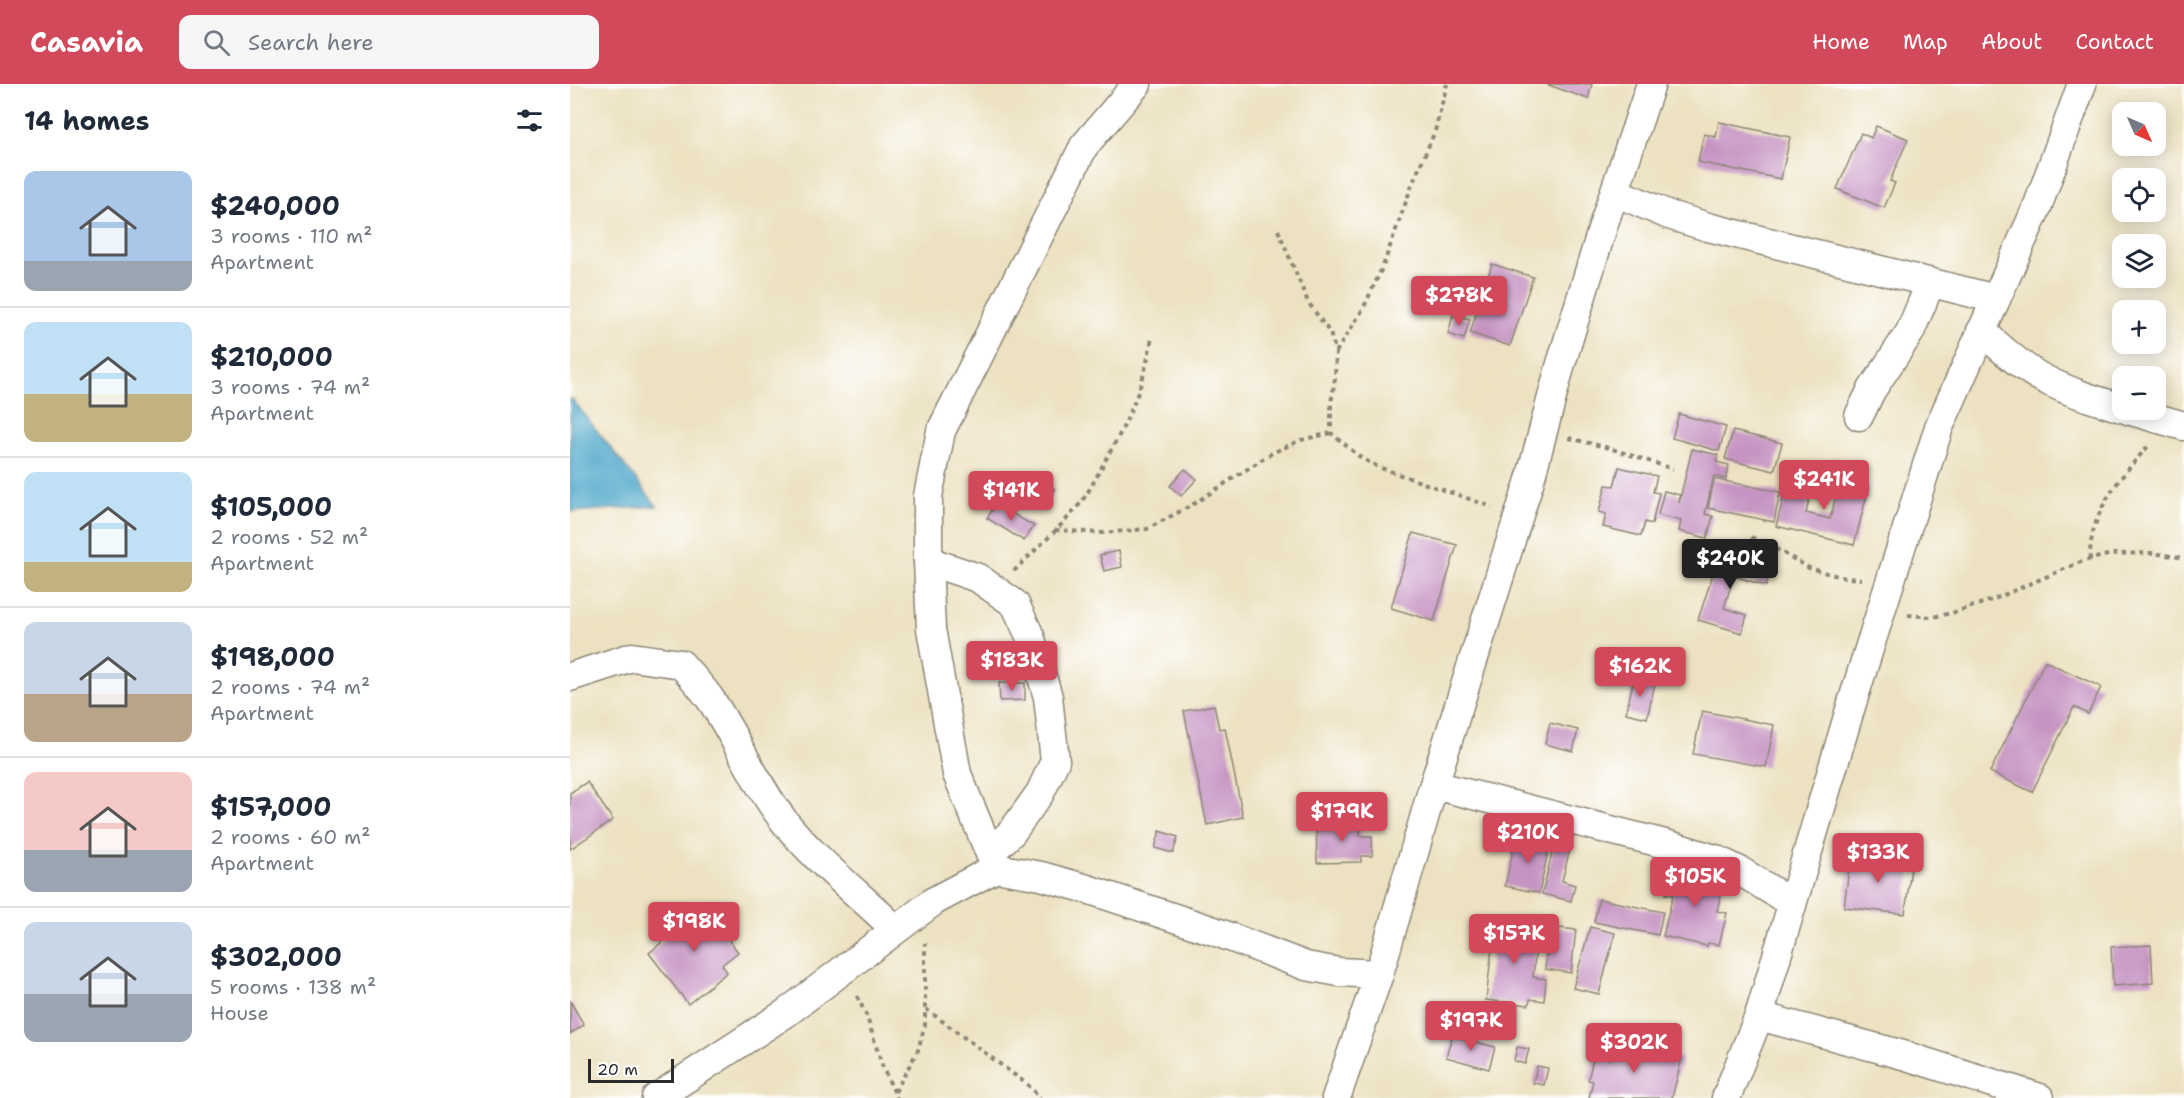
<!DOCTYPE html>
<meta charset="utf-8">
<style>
body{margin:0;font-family:"Shantell Sans",sans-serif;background:#f6f6f7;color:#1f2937;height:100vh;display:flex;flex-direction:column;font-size:22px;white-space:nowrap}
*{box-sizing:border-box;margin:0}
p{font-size:20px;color:#747a83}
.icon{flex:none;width:33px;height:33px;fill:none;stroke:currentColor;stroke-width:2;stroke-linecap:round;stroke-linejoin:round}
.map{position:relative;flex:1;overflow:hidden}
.side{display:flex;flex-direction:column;background:#fff;width:570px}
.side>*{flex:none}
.needle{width:39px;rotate:135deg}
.fabs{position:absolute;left:1542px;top:18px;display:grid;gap:12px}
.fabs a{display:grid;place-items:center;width:54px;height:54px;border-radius:12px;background:#fff;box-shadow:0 3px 15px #0003;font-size:30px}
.scale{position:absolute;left:18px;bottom:15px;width:86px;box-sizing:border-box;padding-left:6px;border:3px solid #2b2b2b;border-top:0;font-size:16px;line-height:21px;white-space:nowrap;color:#2b2b2b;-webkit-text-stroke:4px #fff;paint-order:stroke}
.price{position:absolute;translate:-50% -51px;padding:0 14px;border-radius:6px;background:#d1495b;color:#fff;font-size:20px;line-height:39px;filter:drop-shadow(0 2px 3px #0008)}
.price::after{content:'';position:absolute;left:50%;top:36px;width:18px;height:14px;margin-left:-9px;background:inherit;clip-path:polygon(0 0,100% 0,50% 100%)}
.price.active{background:#222;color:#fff}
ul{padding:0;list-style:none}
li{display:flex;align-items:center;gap:18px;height:150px;padding:0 24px}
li+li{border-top:2px solid #e0e1e3}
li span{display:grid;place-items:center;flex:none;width:168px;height:120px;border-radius:12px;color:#555}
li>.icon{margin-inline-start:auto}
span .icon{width:72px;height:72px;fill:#fffc;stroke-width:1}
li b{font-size:26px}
h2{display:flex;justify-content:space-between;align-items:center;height:72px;padding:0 24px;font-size:26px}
header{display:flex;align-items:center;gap:36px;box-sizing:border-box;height:84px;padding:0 30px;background:#d1495b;color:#fff}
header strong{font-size:28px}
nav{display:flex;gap:33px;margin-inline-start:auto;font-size:21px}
.search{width:420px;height:54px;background:#f6f6f7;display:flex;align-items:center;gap:15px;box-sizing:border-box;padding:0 21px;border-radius:12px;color:#747a83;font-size:22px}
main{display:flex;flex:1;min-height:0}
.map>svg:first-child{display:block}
.water{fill:#4ba6c9;stroke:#3b687a;stroke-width:1.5}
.building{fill:#c694c2}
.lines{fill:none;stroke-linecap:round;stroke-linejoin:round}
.street-casing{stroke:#8c8676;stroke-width:31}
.path{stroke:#8c8676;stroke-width:4;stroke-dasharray:4.5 4.5;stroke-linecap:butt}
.street{stroke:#fff;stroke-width:28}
</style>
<header>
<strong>Casavia</strong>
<div class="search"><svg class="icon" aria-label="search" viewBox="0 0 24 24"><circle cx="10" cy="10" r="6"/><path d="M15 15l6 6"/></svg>Search here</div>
<nav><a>Home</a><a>Map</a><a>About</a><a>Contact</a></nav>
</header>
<main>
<section class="side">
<h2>14 homes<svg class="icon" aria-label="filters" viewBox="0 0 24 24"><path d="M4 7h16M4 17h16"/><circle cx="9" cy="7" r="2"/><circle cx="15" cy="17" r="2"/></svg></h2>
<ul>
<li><span style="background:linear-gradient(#a9c7e8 75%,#9aa5b1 0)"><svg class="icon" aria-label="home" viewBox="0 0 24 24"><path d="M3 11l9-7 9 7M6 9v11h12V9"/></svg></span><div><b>$240,000</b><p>3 rooms · 110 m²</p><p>Apartment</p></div></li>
<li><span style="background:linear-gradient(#bfe0f5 60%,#c2b280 0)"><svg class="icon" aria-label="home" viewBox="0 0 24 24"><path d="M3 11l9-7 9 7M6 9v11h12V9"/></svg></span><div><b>$210,000</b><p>3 rooms · 74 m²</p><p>Apartment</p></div></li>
<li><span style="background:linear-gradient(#bfe0f5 75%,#c2b280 0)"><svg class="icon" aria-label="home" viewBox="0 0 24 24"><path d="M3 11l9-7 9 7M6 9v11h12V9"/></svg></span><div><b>$105,000</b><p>2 rooms · 52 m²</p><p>Apartment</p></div></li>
<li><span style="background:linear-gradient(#c9d6e8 60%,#b9a48a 0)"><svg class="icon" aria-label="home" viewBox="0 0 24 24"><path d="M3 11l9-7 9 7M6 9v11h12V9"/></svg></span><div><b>$198,000</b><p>2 rooms · 74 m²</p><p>Apartment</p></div></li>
<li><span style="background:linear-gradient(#f6c9c9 65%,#9aa5b1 0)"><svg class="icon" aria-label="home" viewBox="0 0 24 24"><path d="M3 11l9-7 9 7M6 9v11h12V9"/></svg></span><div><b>$157,000</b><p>2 rooms · 60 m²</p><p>Apartment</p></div></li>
<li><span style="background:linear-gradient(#c9d6e8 60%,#9aa5b1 0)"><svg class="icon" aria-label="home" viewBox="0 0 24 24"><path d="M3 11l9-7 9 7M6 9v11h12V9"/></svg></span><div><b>$302,000</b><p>5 rooms · 138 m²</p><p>House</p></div></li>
</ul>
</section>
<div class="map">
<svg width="1614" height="1014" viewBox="0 0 1614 1014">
<rect width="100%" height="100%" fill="#fff"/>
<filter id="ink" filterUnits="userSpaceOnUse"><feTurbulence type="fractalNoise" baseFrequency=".0167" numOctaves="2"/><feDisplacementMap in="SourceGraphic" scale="12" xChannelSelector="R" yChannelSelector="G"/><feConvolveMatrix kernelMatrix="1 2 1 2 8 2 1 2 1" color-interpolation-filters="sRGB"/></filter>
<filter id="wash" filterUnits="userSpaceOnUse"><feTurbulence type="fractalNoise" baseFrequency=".008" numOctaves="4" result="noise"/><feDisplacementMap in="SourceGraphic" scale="24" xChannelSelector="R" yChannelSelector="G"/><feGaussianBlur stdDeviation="1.35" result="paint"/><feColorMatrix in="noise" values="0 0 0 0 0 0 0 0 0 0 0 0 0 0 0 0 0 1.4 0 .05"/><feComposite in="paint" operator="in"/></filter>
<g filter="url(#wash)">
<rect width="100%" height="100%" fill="#ece1c0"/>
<polygon class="water" points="0,315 2,315 87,422 0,428"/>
<g id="blocks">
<g class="building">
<polygon points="976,0 1022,0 1018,15"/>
<polygon points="1149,38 1220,53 1211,95 1128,78 1134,50 1146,53"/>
<polygon points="1306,42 1338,55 1320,97 1325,99 1314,124 1267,105 1291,49 1301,54"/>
<polygon points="922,180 963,193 940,262 900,249"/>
<polygon points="883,231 900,235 894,255 878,250"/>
<polygon points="1109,330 1156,343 1149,367 1102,354"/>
<polygon points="1163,347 1212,359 1204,387 1155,375"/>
<polygon points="1122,365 1148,371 1146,378 1159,381 1156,395 1144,392 1135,430 1143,432 1137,454 1109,447 1111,437 1088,431 1094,407 1110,411 1109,419"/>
<polygon points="1049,383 1087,392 1083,408 1089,409 1082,440 1075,438 1071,452 1033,443 1036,430 1029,428 1036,401 1044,402"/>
<polygon points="615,385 627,395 611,412 600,402"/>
<polygon points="1219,393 1243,399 1236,429 1260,435 1270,396 1299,403 1284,461 1206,442"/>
<polygon points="1144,395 1210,408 1204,438 1138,424"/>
<polygon points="474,396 485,406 478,415 467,405"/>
<polygon points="426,420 464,442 454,457 417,434"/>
<polygon points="843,449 887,461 864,537 821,524"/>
<polygon points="549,467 552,483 534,487 530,471"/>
<polygon points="1150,468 1202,483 1196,502 1164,492 1154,524 1177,531 1172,549 1128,536"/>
<polygon points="1475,577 1531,603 1518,630 1504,623 1462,708 1420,688"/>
<polygon points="1064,594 1085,600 1077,634 1056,629"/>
<polygon points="429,599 455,599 455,616 430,617"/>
<polygon points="644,621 649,645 655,644 673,733 637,741 614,627"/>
<polygon points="1132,627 1204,641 1196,683 1123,670"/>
<polygon points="980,639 1008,646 1003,667 975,660"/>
<polygon points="17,698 43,736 0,765 0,709"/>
<polygon points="790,738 790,752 802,752 802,772 791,772 791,778 747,779 746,739"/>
<polygon points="590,747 608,753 603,769 585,764"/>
<polygon points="946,752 980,759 969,809 935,802"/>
<polygon points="984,761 1000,765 992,797 1005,801 1001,817 972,810"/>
<polygon points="1281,769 1342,776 1335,830 1274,823"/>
<polygon points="1102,784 1154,796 1147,827 1157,829 1149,861 1138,859 1137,862 1093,852 1103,811 1096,810"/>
<polygon points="1029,815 1093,828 1088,851 1024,838"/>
<polygon points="130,819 168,868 152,881 157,888 118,920 79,869 97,854 92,848"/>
<polygon points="925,837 968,842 963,893 976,895 974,917 960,915 959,921 916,916"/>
<polygon points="980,843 1006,846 1001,889 975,885"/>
<polygon points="1020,843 1045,849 1029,910 1003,904"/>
<polygon points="1581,861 1583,899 1543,902 1541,863"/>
<polygon points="0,917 14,941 0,950"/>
<polygon points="882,952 925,963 919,985 876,973"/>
<polygon points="1046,957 1112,974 1102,1014 1019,1014 1023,997 1018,996 1024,971 1041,975"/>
<polygon points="947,963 959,965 955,980 944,977"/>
<polygon points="967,982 978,984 974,1001 963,999"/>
</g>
</g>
</g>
<g filter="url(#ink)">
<use href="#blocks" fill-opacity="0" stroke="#8c8676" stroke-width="1.5"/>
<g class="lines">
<defs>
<g id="street">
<polyline points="1045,108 1099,131 1138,143 1426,215"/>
<path d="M1411,247c20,17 40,36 63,48 25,13 51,21 78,29"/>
<polyline points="1558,326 1614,342"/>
<polyline points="1289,332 1301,307 1340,248 1360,200"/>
<polyline points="358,477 408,494 445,520 460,552 478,613 485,677 470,709 442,748 420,769"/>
<path d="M0,593l62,-20 49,7c11,13 23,25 32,39 25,38 43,82 71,118 32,40 74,72 111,108"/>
<polyline points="864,701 1103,762 1145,775 1170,787 1222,819"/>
<polyline points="426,784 387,690 361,545 358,477 358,412 371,347 514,62 567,0"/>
<polyline points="1189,932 1333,971 1470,1014"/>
<polyline points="86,1014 216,929 364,817 426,784 471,792 514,804 644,847 736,882 769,888 809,890"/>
<polyline points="766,1014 809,890 861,710 960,396 990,283 1035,136 1081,0"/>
<polyline points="1156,1014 1189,932 1282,619 1369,343 1468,121 1512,0"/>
</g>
</defs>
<use href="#street" class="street-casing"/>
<g class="path">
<polyline points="708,146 738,218 760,249 766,268 765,295 761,319 761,349 790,373 808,383 922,423"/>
<polyline points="766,268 793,225 813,182 842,101 865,47 877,0"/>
<polyline points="999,354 1039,364 1103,385"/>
<polyline points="485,446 532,449 577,445 622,421 702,369 731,356 761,349"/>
<polyline points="1181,453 1208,466 1239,484 1275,494 1291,495"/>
<path d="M1520,476c-1,-49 30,-82 60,-116"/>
<path d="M444,487c22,-22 46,-43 65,-66 10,-13 18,-29 26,-44 25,-44 38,-73 47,-124"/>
<polyline points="1338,531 1362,533 1382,529 1422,516 1513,477 1542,470 1583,469 1614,474"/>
<polyline points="287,912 297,933 313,984 327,1014"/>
<polyline points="356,925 458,1001 470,1014"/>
<polyline points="325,1008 348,966 355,941 355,859"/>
</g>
<use href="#street" class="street"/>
</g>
</g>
</svg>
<div class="fabs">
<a><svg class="needle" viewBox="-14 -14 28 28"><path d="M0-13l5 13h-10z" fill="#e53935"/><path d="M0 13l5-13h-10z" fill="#747a83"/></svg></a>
<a><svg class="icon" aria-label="locate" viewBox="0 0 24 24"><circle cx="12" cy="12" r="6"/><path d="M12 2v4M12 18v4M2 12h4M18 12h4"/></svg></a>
<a><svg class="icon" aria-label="layers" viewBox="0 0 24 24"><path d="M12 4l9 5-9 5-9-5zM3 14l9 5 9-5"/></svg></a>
<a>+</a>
<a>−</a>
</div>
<div class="scale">20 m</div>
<b class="price" style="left:889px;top:243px">$278K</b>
<b class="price" style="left:1254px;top:427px">$241K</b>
<b class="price" style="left:441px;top:438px">$141K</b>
<b class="price active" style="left:1160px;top:506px">$240K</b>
<b class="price" style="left:442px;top:608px">$183K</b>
<b class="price" style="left:1070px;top:614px">$162K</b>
<b class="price" style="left:772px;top:759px">$179K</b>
<b class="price" style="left:958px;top:780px">$210K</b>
<b class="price" style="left:1308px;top:800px">$133K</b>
<b class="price" style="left:1125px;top:824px">$105K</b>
<b class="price" style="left:124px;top:869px">$198K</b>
<b class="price" style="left:944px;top:881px">$157K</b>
<b class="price" style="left:901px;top:968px">$197K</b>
<b class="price" style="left:1064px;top:990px">$302K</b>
</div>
</main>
